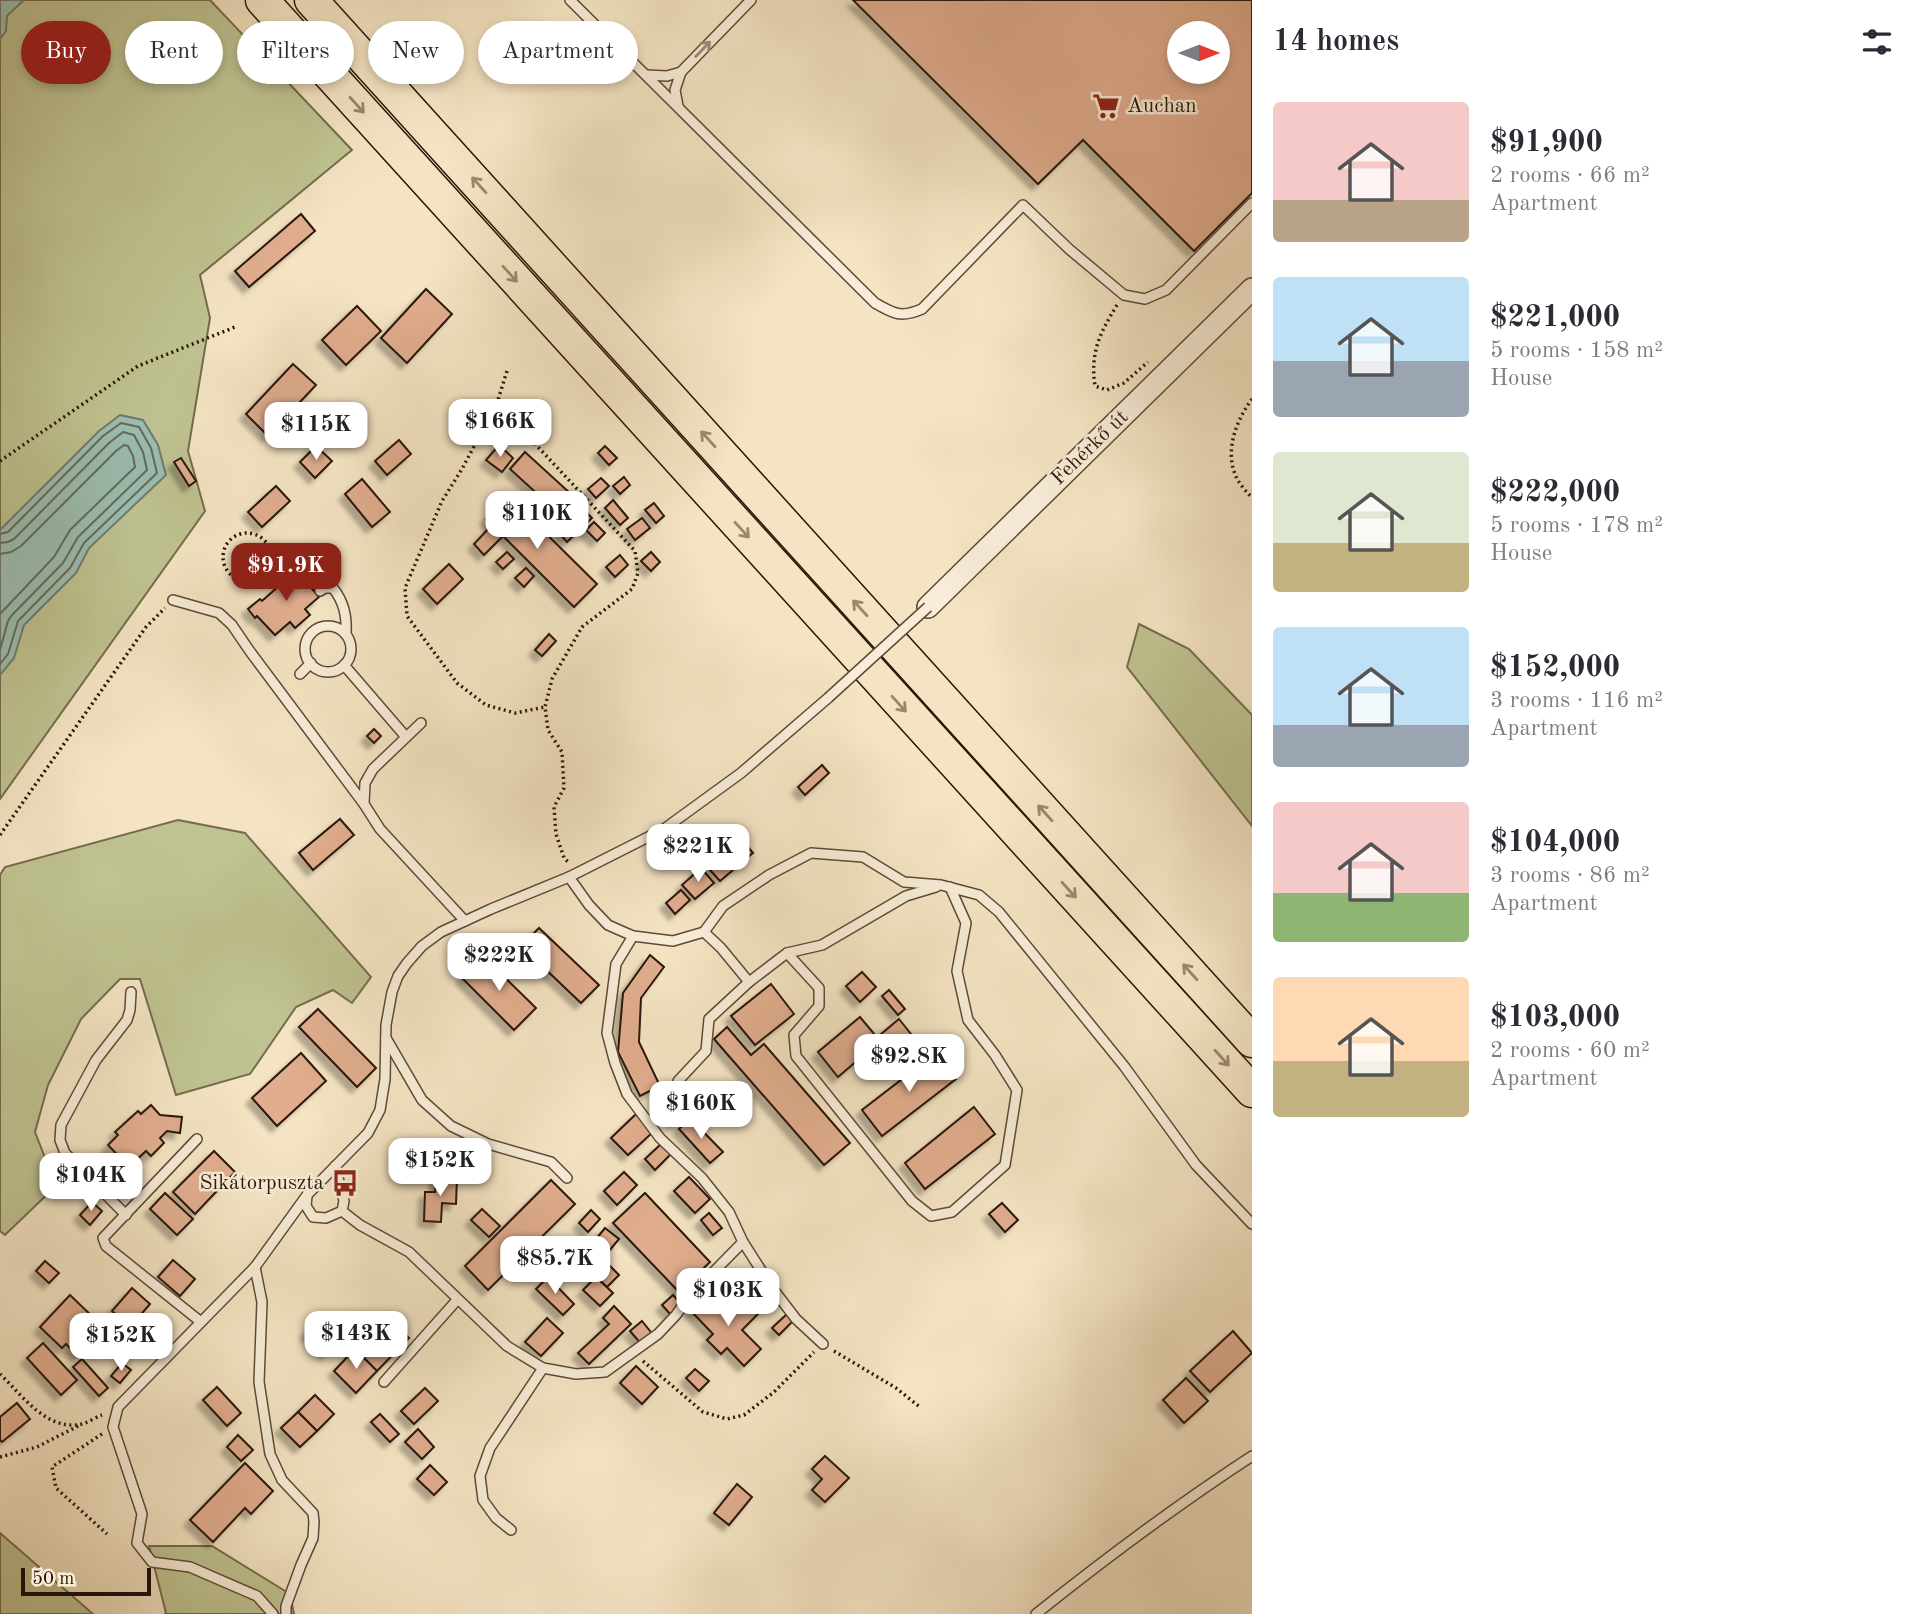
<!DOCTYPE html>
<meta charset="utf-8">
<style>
body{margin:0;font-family:"Old Standard TT",serif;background:#f7f7f7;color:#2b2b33;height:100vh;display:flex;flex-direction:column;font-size:26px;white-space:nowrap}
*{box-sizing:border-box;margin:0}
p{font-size:23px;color:#7c7c81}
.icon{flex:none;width:38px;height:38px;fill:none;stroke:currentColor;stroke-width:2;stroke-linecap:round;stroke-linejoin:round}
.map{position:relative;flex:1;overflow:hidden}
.side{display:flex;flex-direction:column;background:#fff;width:665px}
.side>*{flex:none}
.top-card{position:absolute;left:21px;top:21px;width:665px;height:63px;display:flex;gap:14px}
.needle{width:46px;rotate:90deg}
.fabs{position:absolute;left:1167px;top:21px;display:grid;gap:14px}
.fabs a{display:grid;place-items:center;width:63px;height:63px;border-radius:50%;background:#fff;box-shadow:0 4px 10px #0003;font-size:35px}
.scale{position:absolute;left:21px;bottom:18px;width:130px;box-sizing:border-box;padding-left:7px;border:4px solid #2a1608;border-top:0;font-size:19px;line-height:24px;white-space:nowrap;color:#2a1608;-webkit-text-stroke:5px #f8edd8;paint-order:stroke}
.price{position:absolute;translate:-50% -60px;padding:0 16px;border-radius:14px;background:#fff;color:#222;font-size:23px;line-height:46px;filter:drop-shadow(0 2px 4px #0008)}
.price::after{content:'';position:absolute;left:50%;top:42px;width:21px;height:16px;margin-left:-10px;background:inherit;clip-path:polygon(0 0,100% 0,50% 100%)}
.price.current{background:#8f2418;color:#fff}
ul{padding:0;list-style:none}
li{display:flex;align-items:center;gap:21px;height:175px;padding:0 21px}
li span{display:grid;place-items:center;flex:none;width:196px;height:140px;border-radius:7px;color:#555}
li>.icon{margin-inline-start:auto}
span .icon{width:84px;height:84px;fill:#fffc;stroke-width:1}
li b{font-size:30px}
h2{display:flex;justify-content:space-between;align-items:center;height:84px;padding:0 21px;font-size:30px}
.chip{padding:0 24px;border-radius:32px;background:#fff;box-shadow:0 4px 10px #0003;font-size:24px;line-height:63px}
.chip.current{background:#8f2418;color:#fff}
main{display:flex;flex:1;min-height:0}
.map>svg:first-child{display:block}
.green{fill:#bfc391;stroke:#746c4c;stroke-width:2}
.water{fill:#9cbfb2;stroke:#6e7b6e;stroke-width:2}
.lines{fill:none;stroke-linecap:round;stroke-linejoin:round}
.shore{stroke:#636a5d;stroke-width:2}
.building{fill:#e0ad8e;stroke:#2a1608;stroke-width:2;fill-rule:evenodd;filter:url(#shadow)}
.service-casing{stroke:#5c4a37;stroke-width:12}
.tertiary-casing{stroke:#5c4a37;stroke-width:24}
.motorway-casing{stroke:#2a1608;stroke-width:35}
.path{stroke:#2a1608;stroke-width:3.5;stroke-dasharray:2 3.5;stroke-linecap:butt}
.service{stroke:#f8edd8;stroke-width:9}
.tertiary{stroke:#f8edd8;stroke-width:21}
.motorway{stroke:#f4e4c3;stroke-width:32}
.service-bridge-casing{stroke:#5c4a37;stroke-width:12;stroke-linecap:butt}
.service-bridge{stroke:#f8edd8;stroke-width:9}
.oneway{stroke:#9b8c7a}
.oneway2{stroke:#99876f}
.labels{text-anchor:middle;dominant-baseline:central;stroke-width:5;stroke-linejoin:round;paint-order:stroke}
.poi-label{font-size:21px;fill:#2a1608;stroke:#f8edd8;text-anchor:start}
.street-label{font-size:21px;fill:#2a1608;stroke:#f8edd8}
</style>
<main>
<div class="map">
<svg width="1252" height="1614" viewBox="0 0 1252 1614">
<defs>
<filter id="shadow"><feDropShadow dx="-6" dy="6" stdDeviation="2" flood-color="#0004"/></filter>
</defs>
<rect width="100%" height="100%" fill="#f4e4c3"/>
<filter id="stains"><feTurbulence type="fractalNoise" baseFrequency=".00286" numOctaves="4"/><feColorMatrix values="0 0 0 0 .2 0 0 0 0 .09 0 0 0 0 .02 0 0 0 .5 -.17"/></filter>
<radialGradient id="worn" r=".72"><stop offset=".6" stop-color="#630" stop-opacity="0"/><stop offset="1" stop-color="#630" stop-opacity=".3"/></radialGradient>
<g class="green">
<polygon points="0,0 210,0 352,150 200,275 210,318 188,451 205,511 0,799"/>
<polygon points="1139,624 1189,649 1252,715 1252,826 1127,667"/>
<polygon points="178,820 245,833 371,977 352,1003 333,990 296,1007 250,1074 176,1095 140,979 120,979 81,1019 48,1085 35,1132 56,1186 5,1235 0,1231 0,875 5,867"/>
<polygon points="0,1533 93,1614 0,1614"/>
<polygon points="149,1546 212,1546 290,1594 294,1614 165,1614 166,1613"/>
</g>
<g class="water">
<polygon points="0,0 24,0 7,16 6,31 0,39"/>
<polygon points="120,415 143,420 158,445 166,475 89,548 76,573 24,625 14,658 0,675 0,530 99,431"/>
</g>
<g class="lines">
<g class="shore">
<polyline points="0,534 8,532 103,436 121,423 139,427 151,448 157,473 84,543 70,568 18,621 8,654 0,664"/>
<polyline points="0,543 8,542 14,539 109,443 123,432 134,435 143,452 147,470 78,537 63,563 12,615 8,621 0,650"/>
<polyline points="0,554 11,552 21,546 116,451 124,445 128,446 133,456 135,467 70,530 54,557 0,614"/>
</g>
</g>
<g class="building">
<path d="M853,0h399v193l-58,58 -111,-111 -45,44zM1180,33h38v39h-38z"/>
<polygon points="301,214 315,231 249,287 235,271"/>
<polygon points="426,289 452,314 407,363 381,338"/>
<polygon points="357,306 381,331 346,365 322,340"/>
<polygon points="293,364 316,385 268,436 246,414"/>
<polygon points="399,440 411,454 387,475 375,461"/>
<polygon points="499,445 513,458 502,472 486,460"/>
<polygon points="316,446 332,461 315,478 300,462"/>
<polygon points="605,446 617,458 609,465 598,453"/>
<polygon points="525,452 571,494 556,511 510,469"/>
<polygon points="181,458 196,481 189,486 174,462"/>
<polygon points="624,477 630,485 620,494 613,486"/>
<polygon points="601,478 609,486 596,498 588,489"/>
<polygon points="362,479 390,512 372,527 345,494"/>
<polygon points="276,486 290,501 262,527 248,512"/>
<polygon points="508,496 597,584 574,607 503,536 484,555 474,544 492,525 486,519"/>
<polygon points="613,500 628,518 620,525 605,508"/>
<polygon points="654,503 664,516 656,523 645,510"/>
<polygon points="585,511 592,518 567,542 560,534"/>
<polygon points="642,518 650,528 635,540 627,529"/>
<polygon points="594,522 605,533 597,541 586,530"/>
<polygon points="507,552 514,559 503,569 496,562"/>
<polygon points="651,552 660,562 651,571 641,561"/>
<polygon points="620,555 628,565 615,577 606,567"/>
<polygon points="449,564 463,579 437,604 423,589"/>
<polygon points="295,566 303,575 302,577 319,597 305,609 310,615 295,628 290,622 275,635 257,616 255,618 248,609 260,599 262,601 288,578 285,575"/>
<polygon points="526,568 534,576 524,587 515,578"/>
<polygon points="549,634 556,641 542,656 535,650"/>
<polygon points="374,729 381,736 374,743 367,736"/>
<polygon points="822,765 829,773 805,795 798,787"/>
<polygon points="340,819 354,835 313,870 299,853"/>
<polygon points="743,841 753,853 720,881 710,870"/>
<polygon points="701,868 714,883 695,899 682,885"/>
<polygon points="681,890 690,900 675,914 666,903"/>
<polygon points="539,928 599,985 581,1003 521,946"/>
<polygon points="650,955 664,967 641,998 639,1042 660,1086 640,1096 618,1052 623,993"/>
<polygon points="483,956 536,1008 514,1030 462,978"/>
<polygon points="862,972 876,987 860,1002 846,986"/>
<polygon points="771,984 794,1014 755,1045 731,1016"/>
<polygon points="889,990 905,1009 898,1015 882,996"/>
<polygon points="318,1009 376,1068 357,1087 299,1027"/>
<polygon points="860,1017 880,1041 838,1077 818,1052"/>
<polygon points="899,1019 915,1039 895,1055 880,1035"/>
<polygon points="727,1027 751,1055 764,1044 850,1143 824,1165 714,1039"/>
<polygon points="301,1053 326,1081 277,1126 252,1098"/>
<polygon points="936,1053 956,1079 882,1136 862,1110"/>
<polygon points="674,1102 683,1116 676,1121 666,1107"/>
<polygon points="151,1105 160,1115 182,1117 180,1133 167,1131 160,1138 164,1143 151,1156 146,1151 129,1167 108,1145 118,1135 115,1132 138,1111 141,1114"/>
<polygon points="974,1107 995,1134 925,1189 905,1163"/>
<polygon points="636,1114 653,1132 628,1155 611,1138"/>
<polygon points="690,1118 723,1152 710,1163 679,1129"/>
<polygon points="661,1144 671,1154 655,1170 645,1159"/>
<polygon points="214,1151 235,1172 195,1214 173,1192"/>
<polygon points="624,1172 637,1185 617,1205 604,1191"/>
<polygon points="436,1177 457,1178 456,1204 442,1203 441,1222 424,1221 425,1192 435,1192"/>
<polygon points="689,1177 710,1199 695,1213 674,1191"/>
<polygon points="551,1180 575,1204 488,1290 465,1266"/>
<polygon points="165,1193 193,1219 177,1235 150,1209"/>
<polygon points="645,1193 710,1262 679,1292 613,1223"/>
<polygon points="92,1202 102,1211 90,1225 80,1215"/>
<polygon points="1002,1203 1018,1220 1005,1232 989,1214"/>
<polygon points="482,1209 500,1226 489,1237 471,1220"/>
<polygon points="591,1210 600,1219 588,1232 579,1223"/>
<polygon points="709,1213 722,1228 713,1235 701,1220"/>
<polygon points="605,1228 619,1239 605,1256 592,1244"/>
<polygon points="173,1260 195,1279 180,1296 158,1277"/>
<polygon points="45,1261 59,1273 49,1283 36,1271"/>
<polygon points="610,1266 619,1275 607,1287 597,1278"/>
<polygon points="548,1277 574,1304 563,1315 536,1289"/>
<polygon points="596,1277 613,1293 600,1306 583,1290"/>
<polygon points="132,1288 150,1304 130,1327 112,1311"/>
<polygon points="706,1293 730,1317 749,1299 761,1311 742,1330 761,1349 744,1366 727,1348 721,1354 707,1340 713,1334 690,1310"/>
<polygon points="70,1295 96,1320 82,1335 90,1342 78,1356 66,1344 62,1348 40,1327"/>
<polygon points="673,1295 682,1305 671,1315 662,1305"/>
<polygon points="614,1306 631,1324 589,1364 578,1353 609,1324 603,1318"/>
<polygon points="788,1313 794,1320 779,1335 772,1328"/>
<polygon points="322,1317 342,1337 326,1353 306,1333"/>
<polygon points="387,1317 409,1338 377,1371 355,1349"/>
<polygon points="547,1318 563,1333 541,1356 525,1342"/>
<polygon points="642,1321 654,1336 642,1345 630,1331"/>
<polygon points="1233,1331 1252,1353 1210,1392 1190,1371"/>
<polygon points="43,1343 77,1380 61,1395 27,1358"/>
<polygon points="355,1349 377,1371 356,1393 334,1371"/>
<polygon points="82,1359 108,1388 99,1396 73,1367"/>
<polygon points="122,1363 131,1370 120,1383 111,1376"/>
<polygon points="636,1366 658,1387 642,1404 620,1383"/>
<polygon points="695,1369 709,1381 699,1391 686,1378"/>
<polygon points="1186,1378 1208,1401 1184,1423 1163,1400"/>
<polygon points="217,1387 241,1413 227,1426 203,1400"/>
<polygon points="425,1388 438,1401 414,1424 401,1411"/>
<polygon points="315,1395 334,1414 317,1431 298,1412"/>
<polygon points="17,1403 30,1419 2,1442 0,1440 0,1417"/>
<polygon points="298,1412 317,1431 300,1447 281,1428"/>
<polygon points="380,1414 399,1434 390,1442 371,1422"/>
<polygon points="418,1429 434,1447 422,1459 405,1442"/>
<polygon points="238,1435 253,1450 241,1461 227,1447"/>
<polygon points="825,1456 849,1478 825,1502 812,1490 822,1479 812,1469"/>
<polygon points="245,1463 273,1491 251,1514 245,1508 213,1542 190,1520"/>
<polygon points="430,1465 447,1482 434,1495 417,1479"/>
<polygon points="737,1484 752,1497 729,1525 714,1513"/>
</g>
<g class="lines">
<defs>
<g id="service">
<path d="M570,0l305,303c19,11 26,15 47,6l101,-104 46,44 55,46 21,4 21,-9 86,-87"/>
<polyline points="646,75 667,76 681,72 751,0"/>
<polyline points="678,106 675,90 681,72"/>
<path d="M320,591l5,-3h8c11,14 14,28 13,46"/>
<polyline points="173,600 219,613 232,625 249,650 364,804"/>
<circle cx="328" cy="649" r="23"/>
<polyline points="344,665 406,737"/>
<polyline points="300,674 311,663"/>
<polyline points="421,723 373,769 365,783 364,804 380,829 465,921"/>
<polyline points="569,877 589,905 608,925 633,936 616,964 607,1033 615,1063 627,1094 660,1138 702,1178 729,1212 743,1242 773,1289 796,1319 823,1344"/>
<polyline points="704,932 723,906 769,875 811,853 863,857 904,882 941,885 979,895 999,912 1124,1066 1196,1165 1252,1224"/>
<polyline points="633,936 673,941 704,932 721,948 749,982 709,1019 706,1051 678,1081"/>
<polyline points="787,953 819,988 819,1006 794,1035 796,1056 912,1201 931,1216 952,1212 1005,1165 1017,1090 995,1055 968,1020 957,971 966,923 950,887"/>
<polyline points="749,982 787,953 822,945 906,896 936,887"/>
<polyline points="386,1038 422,1100 451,1126 488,1144 551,1162 567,1178"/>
<polyline points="197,1139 103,1238 106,1246 201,1322"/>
<polyline points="307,1196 306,1206 313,1217 326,1218 342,1211 344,1201 335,1166"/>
<polyline points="342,1211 360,1225 409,1252 507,1346 543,1368 576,1374 605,1372 658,1334 676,1315 688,1298 743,1242"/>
<polyline points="126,1215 65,1153 60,1140 61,1125 96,1060 127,1020 130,1010 131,992"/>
<polyline points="255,1267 262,1302 259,1382 270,1454 282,1480 313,1513 314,1522 313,1538 301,1565 286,1606 286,1614"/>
<polyline points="384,1382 457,1300"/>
<polyline points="511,1530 496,1518 483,1500 480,1476 490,1448 543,1368"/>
<polyline points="273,1614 257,1596 190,1567 152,1562 137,1543 142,1514 113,1427 118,1407 255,1267 307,1195 368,1133 380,1110 385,1079 386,1025 392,992 398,976 407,963 422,946 441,932 491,909 569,877 664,829 741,773 828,698"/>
<path d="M1036,1614c70,-56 141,-109 216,-158"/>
</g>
<polyline id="tertiary" points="928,607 1252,289"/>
<g id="motorway">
<polyline points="262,0 1252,1091"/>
<polyline points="311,0 1252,1041"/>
</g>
</defs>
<use href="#service" class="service-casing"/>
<use href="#tertiary" class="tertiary-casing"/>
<use href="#motorway" class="motorway-casing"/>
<g class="path">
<path d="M1117,305c-17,28 -27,47 -22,81l12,4 17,-7 24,-21"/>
<polyline points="507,371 497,403 462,469 442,501 405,588 407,616 457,683 486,705 515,713 545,707"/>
<path d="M1252,399c-15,20 -27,50 -17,75 3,9 11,17 17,24"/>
<polyline points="497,403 635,551 638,573 632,589 582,627 552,679 545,707 548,730 562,752 564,788 554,807 556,834 564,858 570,864"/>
<polyline points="0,461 138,366 235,327"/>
<circle cx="247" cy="557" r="24"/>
<polyline points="263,575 274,588"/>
<polyline points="0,835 146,627 165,608"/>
<polyline points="834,1351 896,1388 921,1408"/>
<polyline points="643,1361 703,1412 727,1419 744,1415 774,1392 814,1352"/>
<path d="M0,1374c22,21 47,58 82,50 7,-2 14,-7 20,-9"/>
<polyline points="102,1434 52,1467 56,1488 107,1534"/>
<polyline points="0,1457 37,1447 80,1425"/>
</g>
<use href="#service" class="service"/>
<use href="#tertiary" class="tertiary"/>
<use href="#motorway" class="motorway"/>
<defs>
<polyline id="service-bridge" points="828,698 928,607"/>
</defs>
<use href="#service-bridge" class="service-bridge-casing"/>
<use href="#service-bridge" class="service-bridge"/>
</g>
<defs><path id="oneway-shaft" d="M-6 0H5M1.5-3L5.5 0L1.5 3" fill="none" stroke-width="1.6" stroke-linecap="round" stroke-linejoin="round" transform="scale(1.75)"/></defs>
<use class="oneway" href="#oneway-shaft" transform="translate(703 49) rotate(-46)"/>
<g class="oneway2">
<use href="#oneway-shaft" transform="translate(357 105) rotate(48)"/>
<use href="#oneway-shaft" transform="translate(479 185) rotate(-132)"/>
<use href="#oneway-shaft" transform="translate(510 274) rotate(48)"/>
<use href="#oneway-shaft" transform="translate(708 439) rotate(-132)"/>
<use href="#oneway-shaft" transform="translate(742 530) rotate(48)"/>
<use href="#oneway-shaft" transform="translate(860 608) rotate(-132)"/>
<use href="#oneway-shaft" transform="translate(899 704) rotate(48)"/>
<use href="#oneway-shaft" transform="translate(1045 813) rotate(-132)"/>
<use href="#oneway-shaft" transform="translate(1069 890) rotate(48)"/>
<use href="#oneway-shaft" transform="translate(1190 972) rotate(-132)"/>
<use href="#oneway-shaft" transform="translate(1222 1058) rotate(48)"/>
</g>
<defs>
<symbol id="supermarket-bare" viewBox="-9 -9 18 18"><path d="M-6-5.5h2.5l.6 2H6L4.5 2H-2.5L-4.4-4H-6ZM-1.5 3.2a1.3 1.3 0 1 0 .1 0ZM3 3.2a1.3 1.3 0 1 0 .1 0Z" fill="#8f2418" stroke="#f8edd8" stroke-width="2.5" paint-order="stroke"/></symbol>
<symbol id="bus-bare" viewBox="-9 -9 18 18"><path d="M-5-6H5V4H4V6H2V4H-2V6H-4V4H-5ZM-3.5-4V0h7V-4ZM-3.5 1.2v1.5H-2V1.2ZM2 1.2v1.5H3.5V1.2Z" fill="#8f2418" stroke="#f8edd8" stroke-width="2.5" paint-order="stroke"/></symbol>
</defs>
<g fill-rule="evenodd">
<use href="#supermarket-bare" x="1087" y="87" width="38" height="38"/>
<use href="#bus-bare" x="326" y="1164" width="38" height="38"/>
</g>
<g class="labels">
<g class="poi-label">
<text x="1127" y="106">Auchan</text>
<text x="324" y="1183" text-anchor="end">Sikátorpuszta</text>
</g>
<g class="street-label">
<text transform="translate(1090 448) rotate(-44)">Fehérkő út</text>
</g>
</g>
<rect width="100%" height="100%" filter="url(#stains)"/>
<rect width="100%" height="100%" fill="url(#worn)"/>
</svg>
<div class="fabs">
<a><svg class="needle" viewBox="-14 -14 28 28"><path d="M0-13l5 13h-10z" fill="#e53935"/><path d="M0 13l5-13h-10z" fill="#7c7c81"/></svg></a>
</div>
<div class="scale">50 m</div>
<b class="price" style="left:500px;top:459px">$166K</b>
<b class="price" style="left:316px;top:462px">$115K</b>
<b class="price" style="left:537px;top:551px">$110K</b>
<b class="price current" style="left:286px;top:603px">$91.9K</b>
<b class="price" style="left:698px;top:884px">$221K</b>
<b class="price" style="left:499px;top:993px">$222K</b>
<b class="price" style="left:909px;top:1094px">$92.8K</b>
<b class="price" style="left:701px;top:1141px">$160K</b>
<b class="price" style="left:440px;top:1198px">$152K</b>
<b class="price" style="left:91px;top:1213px">$104K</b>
<b class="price" style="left:555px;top:1296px">$85.7K</b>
<b class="price" style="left:728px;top:1328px">$103K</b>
<b class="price" style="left:356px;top:1371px">$143K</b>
<b class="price" style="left:121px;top:1373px">$152K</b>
<div class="top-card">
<a class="chip current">Buy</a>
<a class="chip">Rent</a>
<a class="chip">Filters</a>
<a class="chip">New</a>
<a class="chip">Apartment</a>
</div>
</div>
<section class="side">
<h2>14 homes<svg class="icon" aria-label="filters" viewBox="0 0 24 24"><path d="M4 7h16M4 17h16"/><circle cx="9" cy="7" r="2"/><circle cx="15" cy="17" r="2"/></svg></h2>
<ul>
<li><span style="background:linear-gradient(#f6c9c9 70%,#b9a48a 0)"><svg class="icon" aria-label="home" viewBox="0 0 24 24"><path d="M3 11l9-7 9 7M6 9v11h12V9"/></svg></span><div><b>$91,900</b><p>2 rooms · 66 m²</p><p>Apartment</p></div></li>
<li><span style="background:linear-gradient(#bfe0f5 60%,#9aa5b1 0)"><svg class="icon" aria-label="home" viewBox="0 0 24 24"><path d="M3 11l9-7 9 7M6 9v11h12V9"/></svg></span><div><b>$221,000</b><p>5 rooms · 158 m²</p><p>House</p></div></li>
<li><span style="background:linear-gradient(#dfe7d0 65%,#c2b280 0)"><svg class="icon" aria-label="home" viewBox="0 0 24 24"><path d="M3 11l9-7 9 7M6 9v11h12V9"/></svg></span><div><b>$222,000</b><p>5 rooms · 178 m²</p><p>House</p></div></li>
<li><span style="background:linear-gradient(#bfe0f5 70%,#9aa5b1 0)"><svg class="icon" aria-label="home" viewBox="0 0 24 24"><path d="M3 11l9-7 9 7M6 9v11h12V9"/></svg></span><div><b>$152,000</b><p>3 rooms · 116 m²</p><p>Apartment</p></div></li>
<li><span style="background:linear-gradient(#f6c9c9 65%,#8fb573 0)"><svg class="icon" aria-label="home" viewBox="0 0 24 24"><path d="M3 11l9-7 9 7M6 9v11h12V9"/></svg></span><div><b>$104,000</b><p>3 rooms · 86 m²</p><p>Apartment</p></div></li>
<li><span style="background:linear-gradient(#ffd9b3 60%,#c2b280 0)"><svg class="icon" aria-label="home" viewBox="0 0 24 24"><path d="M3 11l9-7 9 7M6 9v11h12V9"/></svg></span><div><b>$103,000</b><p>2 rooms · 60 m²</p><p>Apartment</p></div></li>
</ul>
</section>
</main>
